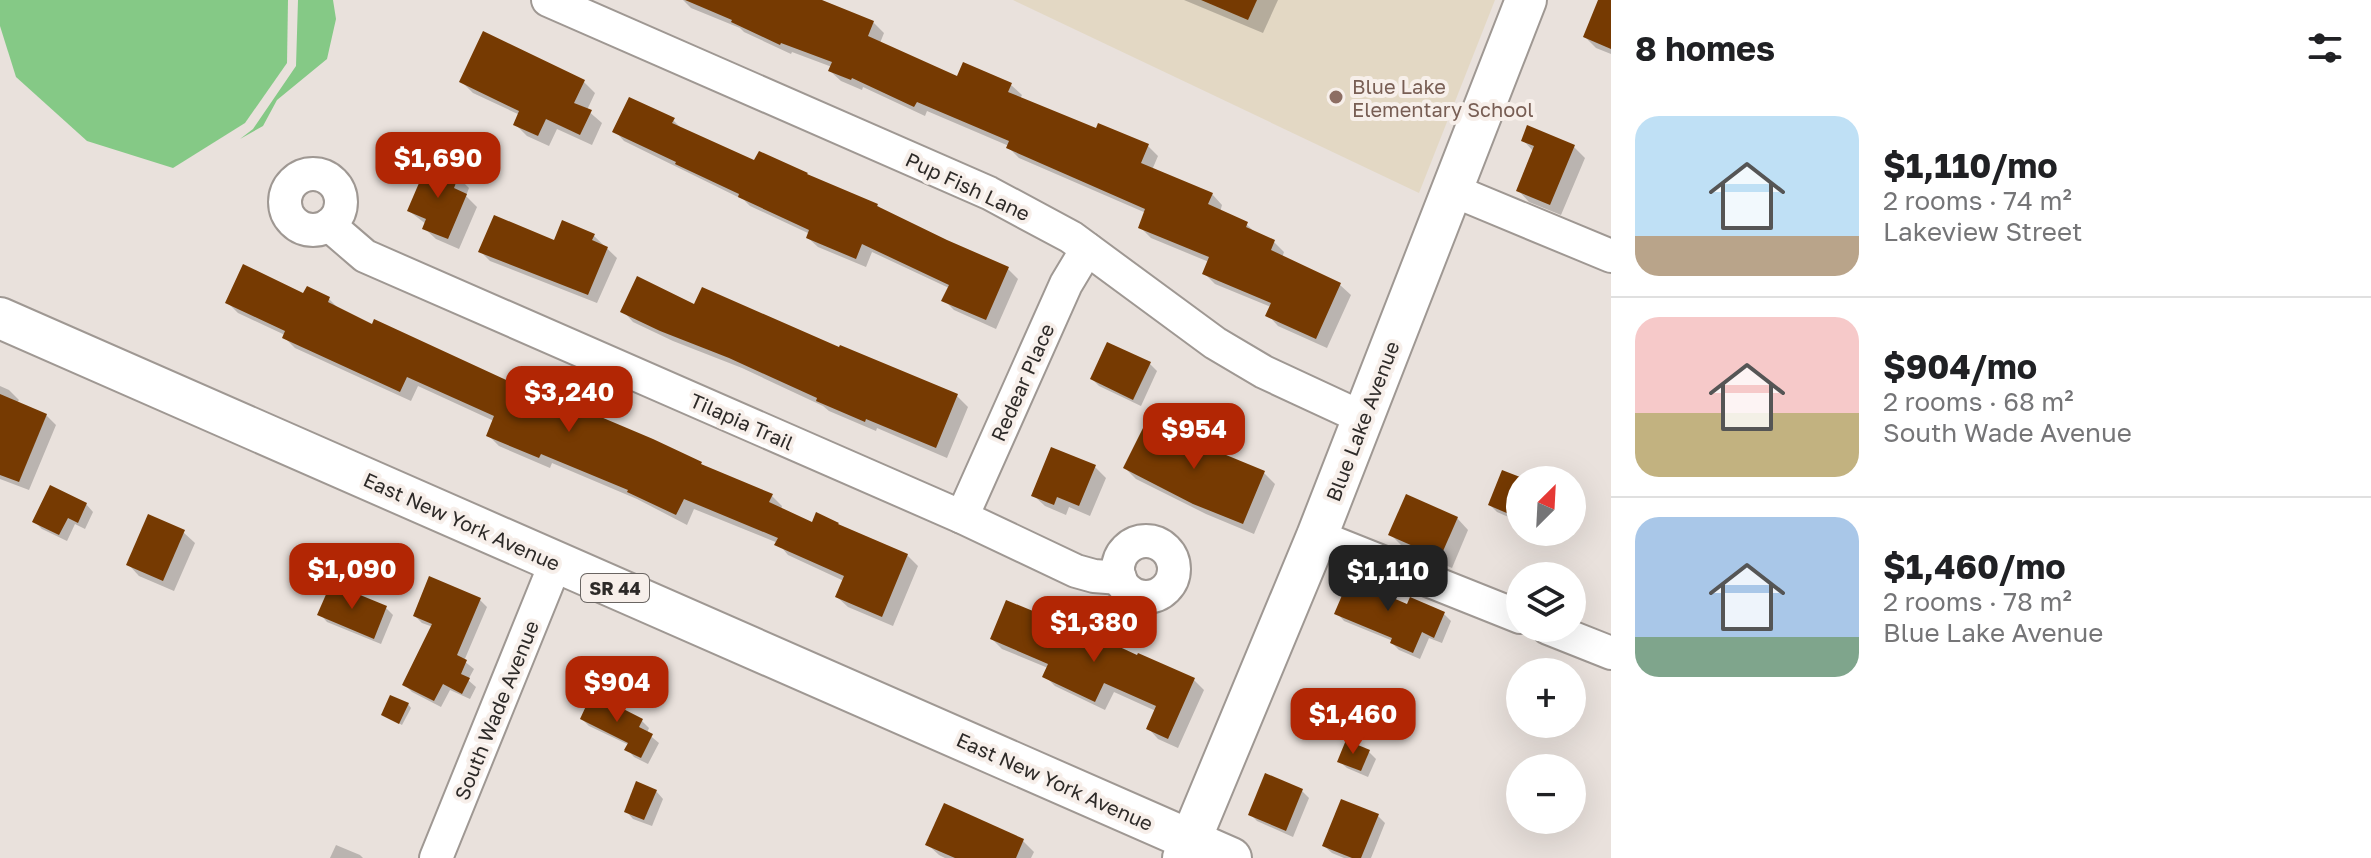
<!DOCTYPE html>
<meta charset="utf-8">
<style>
body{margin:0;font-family:"Golos Text",sans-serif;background:#f2f2f2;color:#202124;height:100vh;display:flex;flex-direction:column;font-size:30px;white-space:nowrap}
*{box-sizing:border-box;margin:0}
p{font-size:26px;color:#757577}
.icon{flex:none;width:44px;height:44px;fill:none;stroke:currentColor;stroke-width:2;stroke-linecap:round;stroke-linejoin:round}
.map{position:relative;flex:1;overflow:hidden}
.drawer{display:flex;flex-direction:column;background:#fff;width:760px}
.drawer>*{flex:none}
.needle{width:52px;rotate:24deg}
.controls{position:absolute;left:1506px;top:466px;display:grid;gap:16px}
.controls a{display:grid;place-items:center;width:80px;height:80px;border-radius:50%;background:#fff;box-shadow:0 8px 32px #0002;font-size:40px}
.price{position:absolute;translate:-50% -68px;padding:0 18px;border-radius:16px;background:#b22604;color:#fff;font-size:26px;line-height:52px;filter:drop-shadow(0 2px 4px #0008)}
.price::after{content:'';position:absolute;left:50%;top:48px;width:24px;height:18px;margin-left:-12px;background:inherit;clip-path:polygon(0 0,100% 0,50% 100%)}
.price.on{background:#222;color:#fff}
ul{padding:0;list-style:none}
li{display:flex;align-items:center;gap:24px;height:200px;padding:0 24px}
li+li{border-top:2px solid #e0e0e0}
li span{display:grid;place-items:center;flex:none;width:224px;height:160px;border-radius:24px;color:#555}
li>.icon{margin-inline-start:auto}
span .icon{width:96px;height:96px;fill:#fffc;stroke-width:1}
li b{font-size:34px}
h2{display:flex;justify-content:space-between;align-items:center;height:96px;padding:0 24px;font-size:34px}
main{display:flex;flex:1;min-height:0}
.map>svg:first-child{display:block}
.education{fill:#e3d8c4}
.green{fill:#85c986}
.shadow{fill:#0003}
.building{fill:#763a02}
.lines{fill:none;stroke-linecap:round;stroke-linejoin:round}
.minor-casing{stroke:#9f9893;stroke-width:36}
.major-casing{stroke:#9f9893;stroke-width:44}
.minor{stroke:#fff;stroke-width:32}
.major{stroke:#fff;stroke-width:40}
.education-dot{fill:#8d6e63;stroke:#f7efea;stroke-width:3}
.labels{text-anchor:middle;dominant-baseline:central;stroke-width:8;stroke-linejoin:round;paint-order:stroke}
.shield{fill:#f7efea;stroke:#6a6562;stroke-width:2}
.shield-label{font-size:18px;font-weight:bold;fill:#2d2a28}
.education-label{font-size:20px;fill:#785e54;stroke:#f7efea;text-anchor:start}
.street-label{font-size:20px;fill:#2d2a28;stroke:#f7efea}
</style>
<main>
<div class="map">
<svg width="1611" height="858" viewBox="0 0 1611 858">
<rect width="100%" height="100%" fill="#e9e1dc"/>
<polygon class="education" points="1013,0 1495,0 1419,193"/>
<g class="green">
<polygon points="0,0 288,0 287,63 245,123 173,168 87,141 16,77 0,26"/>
<polygon points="298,0 333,0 336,19 327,59 277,100 263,126 240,139 253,129 296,66"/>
</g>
<g class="shadow">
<polygon points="683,0 816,0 873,22 884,33 880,43 958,79 1011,85 1022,95 1020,99 1097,131 1147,145 1158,156 1152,170 1212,194 1222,205 1220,212 1246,224 1258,235 1274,242 1284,252 1282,258 1340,285 1351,295 1327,348 1278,326 1268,315 1271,307 1215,284 1204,273 1209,262 1151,238 1140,227 1146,213 1019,158 1008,147 1009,146 927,111 925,116 863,87 862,90 841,81 830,71 832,67 792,52 791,54 744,32 740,28 691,8"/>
<polygon points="1184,0 1278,0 1263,33"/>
<polygon points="1600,0 1611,0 1611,54 1596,48 1585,37"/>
<polygon points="462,82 584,82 595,93 587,110 602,123 592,145 557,129 549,146 527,136 515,124 520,115 473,93"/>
<polygon points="673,120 683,130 755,163 877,205 882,210 946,241 1008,269 1018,279 996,329 954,310 944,300 949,288 872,252 866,267 818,247 808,238 810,234 750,206 744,200 624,141 615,131"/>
<polygon points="1523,140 1574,147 1585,158 1561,215 1529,202 1518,190 1534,152"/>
<polygon points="458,177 469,188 466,196 477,207 459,249 436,239 424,228 426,224 409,211"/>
<polygon points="594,236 617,258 597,303 490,261 480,251 555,243"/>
<polygon points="304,295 329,299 340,310 373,326 527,391 563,400 569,406 772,496 782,506 781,510 812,525 907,555 918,566 893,626 848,607 837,597 844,581 788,555 778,543 694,509 687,525 637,499 552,463 550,468 499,446 488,435 494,421 418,386 411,401 295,348 284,337 285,335 238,313 228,303"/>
<polygon points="695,307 840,350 841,347 957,396 968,407 947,458 877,428 876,431 829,411 823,406 742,368 673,341 633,322 623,311"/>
<polygon points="1150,364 1157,371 1141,406 1099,386 1092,379"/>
<polygon points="0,386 9,390 19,400 17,403 46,415 56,425 29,490 0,479"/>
<polygon points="1197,443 1201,447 1264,473 1275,484 1254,534 1206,514 1136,479 1125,468"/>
<polygon points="1095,467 1106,478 1090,516 1069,507 1066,515 1045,506 1033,495"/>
<polygon points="1503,472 1523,480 1520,480 1520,522 1497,512 1490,505"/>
<polygon points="86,504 93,512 85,529 75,524 67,541 42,529 35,522"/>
<polygon points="1457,518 1468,530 1452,568 1402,546 1391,535"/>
<polygon points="183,532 195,543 174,591 139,576 128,564"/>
<polygon points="1374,583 1381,590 1380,594 1408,606 1444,614 1451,621 1442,643 1429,638 1420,659 1399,650 1392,643 1393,641 1344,621 1337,613"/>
<polygon points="480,600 487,607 464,661 474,669 468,680 476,687 470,699 450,690 441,707 412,692 405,685 433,627 422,623 415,616"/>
<polygon points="386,608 393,615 381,644 327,622 320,614"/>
<polygon points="992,639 1194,680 1204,690 1178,748 1158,739 1148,728 1156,711 1114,692 1105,710 1055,686 1045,676 1048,668 1002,649"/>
<polygon points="408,704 411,708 402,725 383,715"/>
<polygon points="582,719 642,721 649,728 647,733 659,743 648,764 634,757 627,749 629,745 589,726"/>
<polygon points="1369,752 1376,759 1368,777 1347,768 1339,761"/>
<polygon points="656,791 663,799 652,826 633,819 626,811"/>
<polygon points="1302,791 1309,798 1293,837 1257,821 1250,814"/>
<polygon points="1378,816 1385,823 1371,858 1344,858 1332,853 1324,846"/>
<polygon points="1023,841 1034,852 1031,858 945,858 939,855 927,844"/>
<polygon points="336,845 360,855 363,858 330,858"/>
</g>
<g class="building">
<polygon points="685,0 822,0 874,21 868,36 957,76 963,62 1012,83 1008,92 1096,128 1098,123 1149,144 1141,163 1213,193 1208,204 1248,222 1246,227 1275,240 1271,250 1341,283 1316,339 1265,316 1271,303 1202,274 1209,257 1138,228 1145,209 1006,148 1009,141 917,102 914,107 852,78 851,80 828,71 832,62 781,43 780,45 731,22 732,20"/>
<polygon points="1201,0 1257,0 1248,20"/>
<polygon points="1598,0 1611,0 1611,49 1583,37"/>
<polygon points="483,31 585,80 574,103 592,110 580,135 546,119 538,136 513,125 519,111 459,82"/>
<polygon points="629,97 675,118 672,123 754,160 759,151 808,173 807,174 878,204 877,206 947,240 1009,267 986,320 941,301 949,285 862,244 856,259 806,238 809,230 738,197 739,194 675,164 676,162 612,132"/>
<polygon points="1527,125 1575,145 1550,205 1516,191 1534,146 1521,141"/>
<polygon points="428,162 459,175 454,188 467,194 448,239 422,229 426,219 407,211"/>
<polygon points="494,215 554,240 562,220 595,234 592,240 608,247 588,295 478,252"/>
<polygon points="243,264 303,293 307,286 330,297 328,302 372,324 374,319 526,389 528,383 564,398 563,401 653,439 702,462 701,464 773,494 769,502 812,522 816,512 839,523 838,524 908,554 882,617 835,597 844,576 774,545 778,538 684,499 676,515 627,492 628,490 541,454 539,458 486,436 494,416 407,377 400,392 282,338 285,331 225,303"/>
<polygon points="637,276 694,304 702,287 839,347 840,345 958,394 936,448 866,419 865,422 816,401 817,398 729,358 660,331 620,312"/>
<polygon points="1107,342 1151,362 1133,400 1090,379"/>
<polygon points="0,394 47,414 19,482 0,475"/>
<polygon points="1149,416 1198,441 1197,443 1265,471 1243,524 1193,504 1123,468"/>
<polygon points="1051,447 1096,465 1079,506 1057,497 1054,505 1031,496"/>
<polygon points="1502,470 1520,477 1520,507 1516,517 1488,505"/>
<polygon points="50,485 87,503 78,523 68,518 59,535 32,522"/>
<polygon points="1406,494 1458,517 1440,558 1388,535"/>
<polygon points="148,514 185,530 163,581 126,565"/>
<polygon points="1352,572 1375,581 1372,589 1407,604 1410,597 1445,612 1434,638 1422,632 1413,653 1390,643 1392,638 1334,614"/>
<polygon points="429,576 481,598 457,655 467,660 461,674 470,678 462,694 443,684 434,701 402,685 432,624 413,616"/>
<polygon points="331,583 387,606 374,639 317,615"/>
<polygon points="1006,600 1067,625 1068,623 1137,655 1138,653 1195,678 1168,739 1146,729 1156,706 1104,683 1095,702 1042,677 1048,664 990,639"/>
<polygon points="592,693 643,719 639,727 653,734 641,758 624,750 628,743 580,719"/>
<polygon points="390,695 409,703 399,724 381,715"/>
<polygon points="1346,740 1370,750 1361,771 1337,762"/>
<polygon points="1265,773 1303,789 1286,831 1248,815"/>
<polygon points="636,781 657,790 644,820 624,812"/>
<polygon points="1341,799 1379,814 1361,858 1352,858 1322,846"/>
<polygon points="944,803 1024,839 1016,858 955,858 925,845"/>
</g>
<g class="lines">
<defs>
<g id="minor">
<polyline points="548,0 989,193 1071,237 1215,343 1264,372 1363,418"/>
<circle cx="313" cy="202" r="28"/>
<polyline points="1452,190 1611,256"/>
<polyline points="329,225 365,256 962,517 1076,571 1094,576 1120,578"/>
<polyline points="962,517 1066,284 1087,249"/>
<polyline points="1317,536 1520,617"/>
<circle cx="1146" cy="569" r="28"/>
<polyline points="1548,628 1611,653"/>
<polyline points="436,858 556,562"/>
</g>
<g id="major">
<polyline points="0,318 1231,858"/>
<polyline points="1183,858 1317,536 1526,0"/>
</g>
</defs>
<use href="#minor" class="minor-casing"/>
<use href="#major" class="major-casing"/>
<use href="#minor" class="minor"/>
<use href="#major" class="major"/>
</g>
<circle class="education-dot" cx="1336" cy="97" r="8"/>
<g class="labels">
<rect class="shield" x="581" y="574" width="68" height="28" rx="6"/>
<g class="shield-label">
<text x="615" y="588">SR 44</text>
</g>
<g class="education-label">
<text x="1352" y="86">Blue Lake<tspan x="1352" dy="23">Elementary School</tspan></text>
</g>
<g class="street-label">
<text transform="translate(968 186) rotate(25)">Pup Fish Lane</text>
<text transform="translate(1022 382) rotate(-66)">Redear Place</text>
<text transform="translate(742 421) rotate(24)">Tilapia Trail</text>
<text transform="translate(1362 421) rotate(-69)">Blue Lake Avenue</text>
<text transform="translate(462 521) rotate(24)">East New York Avenue</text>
<text transform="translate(496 710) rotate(-68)">South Wade Avenue</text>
<text transform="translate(1055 781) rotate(24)">East New York Avenue</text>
</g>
</g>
</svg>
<div class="controls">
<a><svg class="needle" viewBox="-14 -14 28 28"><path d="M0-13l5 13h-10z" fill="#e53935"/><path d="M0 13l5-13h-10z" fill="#757577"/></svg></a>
<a><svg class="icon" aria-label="layers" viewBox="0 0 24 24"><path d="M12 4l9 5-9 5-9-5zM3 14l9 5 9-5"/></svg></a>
<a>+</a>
<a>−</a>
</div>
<b class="price" style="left:438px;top:200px">$1,690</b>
<b class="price" style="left:569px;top:434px">$3,240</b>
<b class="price" style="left:1194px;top:471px">$954</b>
<b class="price" style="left:352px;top:611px">$1,090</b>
<b class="price on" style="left:1388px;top:613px">$1,110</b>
<b class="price" style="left:1094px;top:664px">$1,380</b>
<b class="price" style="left:617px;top:724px">$904</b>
<b class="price" style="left:1353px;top:756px">$1,460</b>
</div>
<section class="drawer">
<h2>8 homes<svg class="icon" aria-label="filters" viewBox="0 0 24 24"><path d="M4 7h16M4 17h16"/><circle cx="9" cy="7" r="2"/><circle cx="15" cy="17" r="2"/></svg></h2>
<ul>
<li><span style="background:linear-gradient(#bfe0f5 75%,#b9a48a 0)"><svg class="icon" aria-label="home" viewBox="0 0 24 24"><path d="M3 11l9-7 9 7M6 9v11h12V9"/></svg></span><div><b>$1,110/mo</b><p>2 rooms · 74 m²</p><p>Lakeview Street</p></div></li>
<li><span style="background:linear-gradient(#f6c9c9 60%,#c2b280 0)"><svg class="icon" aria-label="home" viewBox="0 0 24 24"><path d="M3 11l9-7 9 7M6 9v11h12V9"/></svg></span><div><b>$904/mo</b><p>2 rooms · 68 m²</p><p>South Wade Avenue</p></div></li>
<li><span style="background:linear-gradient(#a9c7e8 75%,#7fa58c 0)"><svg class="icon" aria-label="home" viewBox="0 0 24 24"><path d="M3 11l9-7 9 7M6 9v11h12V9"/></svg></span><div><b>$1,460/mo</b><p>2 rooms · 78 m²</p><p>Blue Lake Avenue</p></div></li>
</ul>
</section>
</main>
